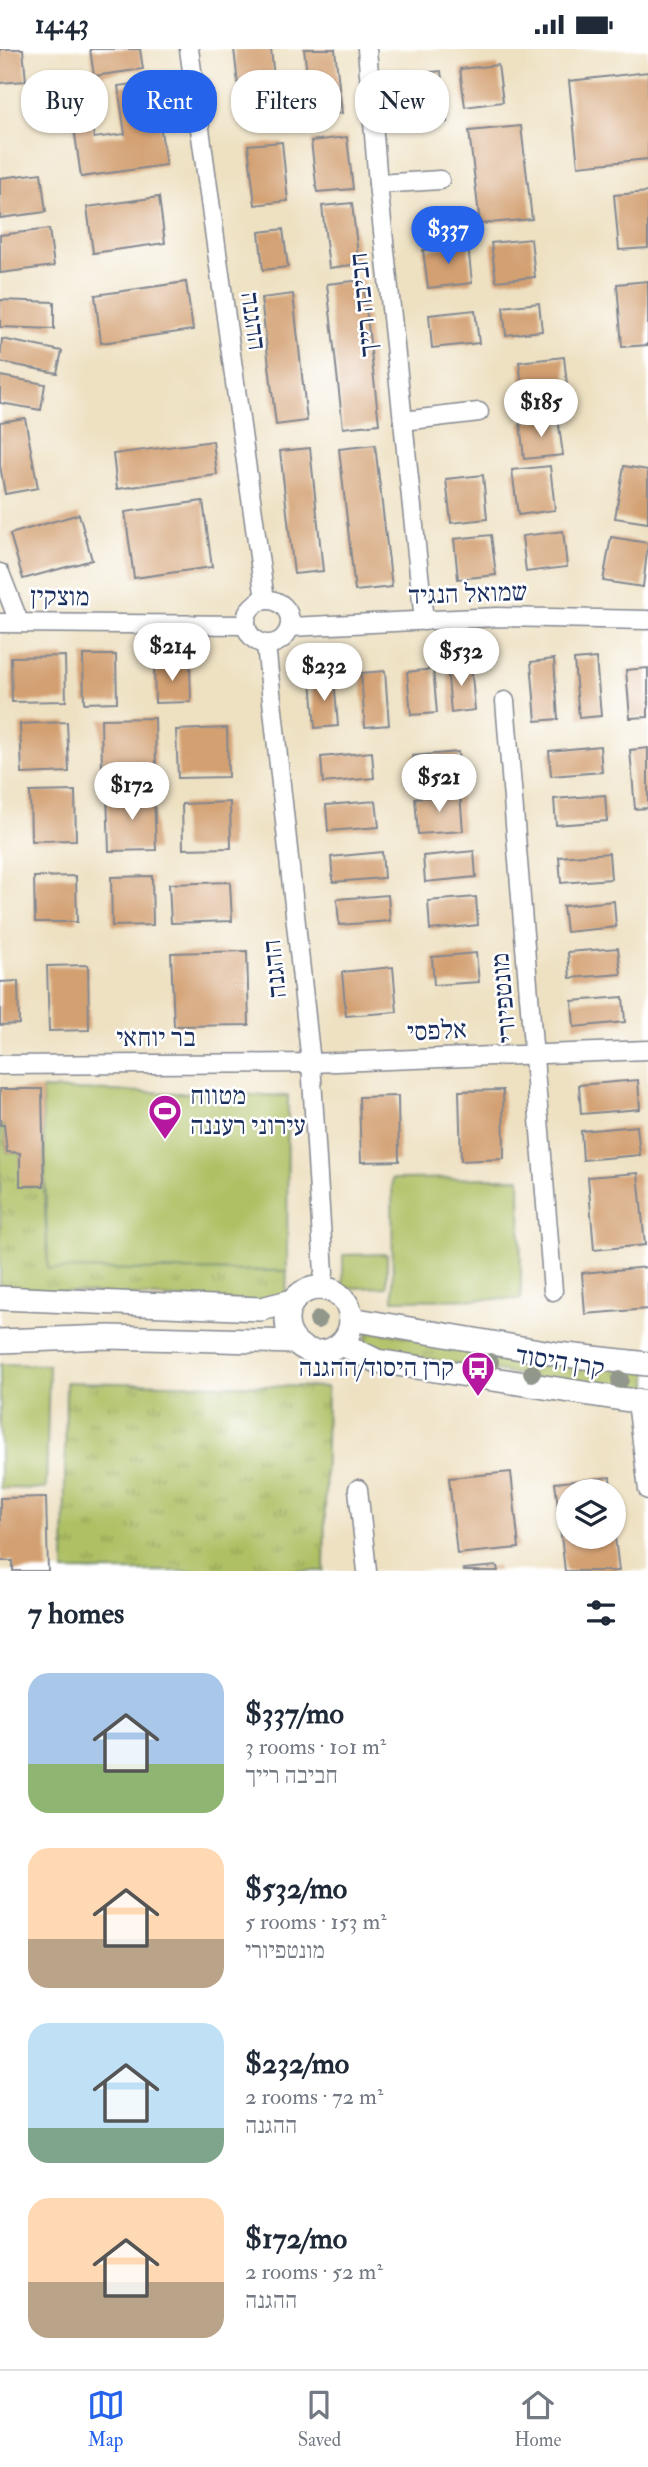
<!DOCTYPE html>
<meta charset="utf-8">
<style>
body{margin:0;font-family:"IM FELL Double Pica","Frank Ruhl Libre",serif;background:#f2f2f3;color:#1f2937;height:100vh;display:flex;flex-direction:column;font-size:26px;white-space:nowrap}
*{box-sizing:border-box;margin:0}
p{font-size:23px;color:#747a83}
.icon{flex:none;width:38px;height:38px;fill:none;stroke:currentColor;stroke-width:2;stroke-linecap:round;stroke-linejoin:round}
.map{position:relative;height:1522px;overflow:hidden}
.sheet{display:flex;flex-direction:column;background:#fff;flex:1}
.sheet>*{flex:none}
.top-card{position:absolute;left:21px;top:21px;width:607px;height:63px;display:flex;gap:14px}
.buttons{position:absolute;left:556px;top:1430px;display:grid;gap:14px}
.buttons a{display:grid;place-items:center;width:70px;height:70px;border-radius:50%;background:#fff;box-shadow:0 2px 5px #0004;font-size:35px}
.price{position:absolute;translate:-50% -60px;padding:0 16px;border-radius:24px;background:#fff;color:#222;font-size:23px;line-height:46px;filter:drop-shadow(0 2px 4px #0008)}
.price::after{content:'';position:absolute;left:50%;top:42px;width:21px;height:16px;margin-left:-10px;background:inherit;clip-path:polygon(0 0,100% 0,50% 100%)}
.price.on{background:#2563eb;color:#fff}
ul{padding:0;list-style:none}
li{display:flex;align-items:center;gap:21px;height:175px;padding:0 28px}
li span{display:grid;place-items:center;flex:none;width:196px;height:140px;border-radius:21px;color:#555}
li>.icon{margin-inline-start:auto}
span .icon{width:84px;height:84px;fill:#fffc;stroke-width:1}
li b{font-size:30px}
h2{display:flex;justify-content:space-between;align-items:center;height:84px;padding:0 28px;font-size:30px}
.chip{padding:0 24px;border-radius:28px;background:#fff;box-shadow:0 2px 5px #0004;font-size:24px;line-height:63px}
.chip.on{background:#2563eb;color:#fff}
.status{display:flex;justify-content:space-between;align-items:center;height:49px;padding:0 35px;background:#fff;direction:ltr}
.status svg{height:19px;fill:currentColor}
.dock{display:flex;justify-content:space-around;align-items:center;height:98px;border-top:2px solid #e0e1e3;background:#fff;font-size:19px;color:#747a83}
.dock a{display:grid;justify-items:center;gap:4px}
.dock .on{color:#2563eb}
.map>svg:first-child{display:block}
.grass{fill:url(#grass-tufts);stroke:#647860;stroke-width:2}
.garden{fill:#aec063;stroke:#647860;stroke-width:2}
.building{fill:#d3a072}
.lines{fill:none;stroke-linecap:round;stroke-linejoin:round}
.minor-casing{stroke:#848890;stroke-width:21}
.tertiary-casing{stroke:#848890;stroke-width:26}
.minor{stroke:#fff;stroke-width:18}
.tertiary{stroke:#fff;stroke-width:23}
.tree{fill:#92978c}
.labels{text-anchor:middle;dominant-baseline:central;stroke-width:5;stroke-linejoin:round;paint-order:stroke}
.street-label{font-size:26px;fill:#1b2f5e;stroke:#fff}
.poi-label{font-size:26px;fill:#1b2f5e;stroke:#fff;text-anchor:start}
</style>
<div class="status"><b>14:43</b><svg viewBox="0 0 49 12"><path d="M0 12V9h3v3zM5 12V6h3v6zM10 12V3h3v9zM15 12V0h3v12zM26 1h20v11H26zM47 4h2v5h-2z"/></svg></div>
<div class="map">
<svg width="648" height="1522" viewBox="0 0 648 1522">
<defs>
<pattern id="grass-tufts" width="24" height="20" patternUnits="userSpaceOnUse" patternTransform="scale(1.75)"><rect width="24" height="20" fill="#aec063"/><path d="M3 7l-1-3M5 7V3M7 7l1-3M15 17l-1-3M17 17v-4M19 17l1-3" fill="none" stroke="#8d9c55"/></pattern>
</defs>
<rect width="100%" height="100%" fill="#fff"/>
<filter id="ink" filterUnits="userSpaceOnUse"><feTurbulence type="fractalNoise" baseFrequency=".0143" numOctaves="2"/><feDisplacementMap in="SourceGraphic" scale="14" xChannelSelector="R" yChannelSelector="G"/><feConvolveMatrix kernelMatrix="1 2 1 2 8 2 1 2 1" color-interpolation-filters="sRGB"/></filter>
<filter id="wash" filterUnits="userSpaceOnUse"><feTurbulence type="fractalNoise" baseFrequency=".00686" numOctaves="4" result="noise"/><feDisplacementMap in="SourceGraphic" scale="28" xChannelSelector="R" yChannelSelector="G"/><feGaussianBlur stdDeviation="1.57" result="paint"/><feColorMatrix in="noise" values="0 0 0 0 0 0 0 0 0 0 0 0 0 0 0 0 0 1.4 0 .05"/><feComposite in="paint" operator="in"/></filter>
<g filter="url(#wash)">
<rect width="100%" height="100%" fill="#eee1c2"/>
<g class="grass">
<polygon points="0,1076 4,1076 7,1103 20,1104 21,1137 44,1137 48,1219 287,1222 286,1245 262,1254 0,1239"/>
<polygon points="369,1282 648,1320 648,1349 362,1298"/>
<polygon points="66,1333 327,1338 324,1522 64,1522"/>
</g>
<g class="garden">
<polygon points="42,1040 288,1047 287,1222 48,1220"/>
<polygon points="520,1129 521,1250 393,1251 392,1130"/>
<polygon points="387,1205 387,1238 343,1239 343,1206"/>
<polygon points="0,1315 49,1316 46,1440 0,1439"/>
</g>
<g id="blocks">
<g class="building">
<polygon points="0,0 23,0 26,32 0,34"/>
<polygon points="90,0 140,0 143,20 94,27"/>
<polygon points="234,0 271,0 278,67 242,71"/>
<polygon points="304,0 335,0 342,64 312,67"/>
<polygon points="498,16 503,53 465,58 460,20"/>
<polygon points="441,22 447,73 407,77 402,26"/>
<polygon points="648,23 648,110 578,117 569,32"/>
<polygon points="154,32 166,116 81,128 70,50 88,47 94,89 125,85 118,37"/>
<polygon points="521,77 532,170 480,175 469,82"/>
<polygon points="347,88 353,140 317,143 311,92"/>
<polygon points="282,93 288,152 255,156 248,96"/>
<polygon points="41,124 46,163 0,169 0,129"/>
<polygon points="648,143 648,199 619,201 614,146"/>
<polygon points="159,148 165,194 93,204 87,158"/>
<polygon points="352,154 359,215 329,219 322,157"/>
<polygon points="49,180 54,217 0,224 0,186"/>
<polygon points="283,180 288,218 263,221 259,183"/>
<polygon points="531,190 535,228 496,232 491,194"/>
<polygon points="468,196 472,234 428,239 423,201"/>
<polygon points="363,231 379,375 343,379 327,235"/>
<polygon points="648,232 648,296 622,298 617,235"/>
<polygon points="186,233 193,281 101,294 95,246"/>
<polygon points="293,245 307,372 276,376 261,249"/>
<polygon points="0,251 54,253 54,280 0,278"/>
<polygon points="539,254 542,282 506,286 503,258"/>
<polygon points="475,261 479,294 432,299 429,266"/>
<polygon points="2,290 62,302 57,324 0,313"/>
<polygon points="564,308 569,355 525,360 519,313"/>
<polygon points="0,327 45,335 41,361 0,354"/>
<polygon points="25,369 38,439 5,445 0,417 0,373"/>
<polygon points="558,369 563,406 524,410 520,373"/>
<polygon points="213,392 217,426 117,440 113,405"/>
<polygon points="375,396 392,538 355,542 339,400"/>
<polygon points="310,399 323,522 294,525 280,402"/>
<polygon points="550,417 555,461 518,466 512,421"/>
<polygon points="624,417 648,421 648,474 615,469"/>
<polygon points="483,426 487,470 451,474 446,430"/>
<polygon points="203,452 212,518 134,529 125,463"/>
<polygon points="79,465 92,511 23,530 10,485"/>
<polygon points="563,482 567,518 526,523 522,487"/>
<polygon points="491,486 496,526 458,530 454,490"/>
<polygon points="611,488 648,494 643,538 603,532"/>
<polygon points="83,606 116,606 117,653 84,654"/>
<polygon points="65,607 66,652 12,653 11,608"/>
<polygon points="596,609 601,667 579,669 574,611"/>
<polygon points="554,610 558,670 536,672 531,613"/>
<polygon points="190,615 191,653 155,654 154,616"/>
<polygon points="471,615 475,661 451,664 447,617"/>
<polygon points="648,619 648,668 630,669 626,621"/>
<polygon points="433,620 437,664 411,666 407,623"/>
<polygon points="385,622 389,676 365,678 361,624"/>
<polygon points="334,629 338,677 315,679 311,631"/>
<polygon points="155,669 156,719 102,721 101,670"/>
<polygon points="67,673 69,723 22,725 20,675"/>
<polygon points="227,679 228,728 178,729 176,681"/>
<polygon points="600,697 602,723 551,727 549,702"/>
<polygon points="648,699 648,759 635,760 630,701"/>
<polygon points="372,703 374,729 323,734 321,708"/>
<polygon points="458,703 460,726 414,730 412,707"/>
<polygon points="75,742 76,791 31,792 30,743"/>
<polygon points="154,744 156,801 109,802 107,745"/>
<polygon points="460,745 463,782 418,785 415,749"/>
<polygon points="605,746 607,772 556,776 554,750"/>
<polygon points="376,752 379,778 328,782 326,756"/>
<polygon points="230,753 231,799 183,800 182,755"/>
<polygon points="474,802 476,828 425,833 423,807"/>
<polygon points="382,803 384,829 333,833 331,808"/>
<polygon points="609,804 611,830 561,834 559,808"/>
<polygon points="76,827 77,873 35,873 34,828"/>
<polygon points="152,827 153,876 112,877 111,828"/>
<polygon points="230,833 232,872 171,874 169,835"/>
<polygon points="388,846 390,872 339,876 337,850"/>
<polygon points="476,848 478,876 430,881 428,852"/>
<polygon points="614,852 616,878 566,883 563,857"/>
<polygon points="618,899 621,925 570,929 568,903"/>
<polygon points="247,902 249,976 174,977 171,904"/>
<polygon points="476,904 479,933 434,936 432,908"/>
<polygon points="88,916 89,981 49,982 47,917"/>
<polygon points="393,918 397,963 346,967 342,923"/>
<polygon points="18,932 19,975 0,976 0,933"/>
<polygon points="623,948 625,973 574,978 572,952"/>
<polygon points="638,1031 640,1060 581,1065 579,1036"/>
<polygon points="0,1040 42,1040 44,1137 20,1137 20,1104 7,1103 4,1076 0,1076"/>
<polygon points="503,1041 504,1110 461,1112 459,1042"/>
<polygon points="398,1047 399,1112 361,1113 359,1048"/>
<polygon points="637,1077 640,1106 583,1111 581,1082"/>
<polygon points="638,1124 645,1196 594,1201 588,1128"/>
<polygon points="648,1218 648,1260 585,1265 582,1224"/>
<polygon points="511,1423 519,1499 457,1505 449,1429"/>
<polygon points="610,1428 611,1442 569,1442 569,1464 559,1465 555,1434"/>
<polygon points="46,1448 48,1522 13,1522 13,1512 0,1512 0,1449"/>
<polygon points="569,1477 569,1488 615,1488 619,1522 565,1522 560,1478"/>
<polygon points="497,1517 498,1522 464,1522 463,1520"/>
</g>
</g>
</g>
<g filter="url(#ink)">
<use href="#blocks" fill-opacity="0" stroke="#848890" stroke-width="2"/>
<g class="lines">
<defs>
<g id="minor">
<polyline points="189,0 265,551"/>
<polyline points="367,0 378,135 424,572"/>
<polyline points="378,135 440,131"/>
<polyline points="403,372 479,363"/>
<polyline points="0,524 19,573"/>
<circle cx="268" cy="573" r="22"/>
<polyline points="0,574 246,576"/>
<polyline points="290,578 497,568 648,571"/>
<polyline points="266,596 311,1014 324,1224 320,1239"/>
<polyline points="505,652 553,1242"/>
<polyline points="0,1016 311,1014 648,1001"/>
<polyline points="637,1353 648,1441"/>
<polyline points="358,1440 367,1522"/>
</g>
<g id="tertiary">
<circle cx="319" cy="1271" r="32"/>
<polyline points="0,1249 261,1260 293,1252"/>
<polyline points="351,1270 557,1305 648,1315"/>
<polyline points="0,1292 109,1288 294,1293"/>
<polyline points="342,1295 377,1312 648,1354"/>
</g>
</defs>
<use href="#minor" class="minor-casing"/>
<use href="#tertiary" class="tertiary-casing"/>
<use href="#minor" class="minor"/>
<use href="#tertiary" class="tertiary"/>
</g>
<g class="tree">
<circle cx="318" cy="1271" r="9"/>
<circle cx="490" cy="1313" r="9"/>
<circle cx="532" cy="1324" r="9"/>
<circle cx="620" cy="1331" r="9"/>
</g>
</g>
<defs>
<symbol id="stadium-pin" viewBox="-11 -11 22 30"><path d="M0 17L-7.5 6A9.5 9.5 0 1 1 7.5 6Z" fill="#b5179e" stroke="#fff"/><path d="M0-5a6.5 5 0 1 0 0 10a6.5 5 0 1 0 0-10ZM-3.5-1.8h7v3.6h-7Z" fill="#fff"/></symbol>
<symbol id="bus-pin" viewBox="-11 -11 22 30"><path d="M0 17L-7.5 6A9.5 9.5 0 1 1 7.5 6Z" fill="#b5179e" stroke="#fff"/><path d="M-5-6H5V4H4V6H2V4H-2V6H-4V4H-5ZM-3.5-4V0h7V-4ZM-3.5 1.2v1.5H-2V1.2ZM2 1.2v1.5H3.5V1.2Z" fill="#fff"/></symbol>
</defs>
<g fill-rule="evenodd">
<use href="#stadium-pin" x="146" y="1043" width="38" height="52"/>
<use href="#bus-pin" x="459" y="1300" width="38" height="52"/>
</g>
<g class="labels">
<g class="street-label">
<text transform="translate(364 256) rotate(-96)">חביבה רייך</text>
<text transform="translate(253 272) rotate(82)">ההגנה</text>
<text transform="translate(468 545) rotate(-2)">שמואל הנגיד</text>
<text transform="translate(60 548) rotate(1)">מוצקין</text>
<text transform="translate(275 920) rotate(-96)">ההגנה</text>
<text transform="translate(504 949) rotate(-95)">מונטפיורי</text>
<text transform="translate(437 982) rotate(-3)">אלפסי</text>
<text x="156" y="989">בר יוחאי</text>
<text transform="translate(560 1313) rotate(9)">קרן היסוד</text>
</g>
<g class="poi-label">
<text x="190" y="1047">מטווח<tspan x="190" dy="30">עירוני רעננה</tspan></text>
<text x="454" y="1319" text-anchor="end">קרן היסוד/ההגנה</text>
</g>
</g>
</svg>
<div class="buttons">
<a><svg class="icon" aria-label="layers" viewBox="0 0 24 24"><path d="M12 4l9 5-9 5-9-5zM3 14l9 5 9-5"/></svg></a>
</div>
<b class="price on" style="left:448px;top:217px">$337</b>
<b class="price" style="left:541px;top:390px">$185</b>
<b class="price" style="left:172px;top:634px">$214</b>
<b class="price" style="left:461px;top:639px">$532</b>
<b class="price" style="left:324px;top:654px">$232</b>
<b class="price" style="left:439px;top:765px">$521</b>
<b class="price" style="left:132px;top:773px">$172</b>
<div class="top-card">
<a class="chip">Buy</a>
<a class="chip on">Rent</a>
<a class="chip">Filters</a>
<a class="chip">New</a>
</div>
</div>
<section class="sheet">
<h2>7 homes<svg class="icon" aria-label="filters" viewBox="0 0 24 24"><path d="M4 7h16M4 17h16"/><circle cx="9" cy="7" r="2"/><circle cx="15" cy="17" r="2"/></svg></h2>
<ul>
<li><span style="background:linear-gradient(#a9c7e8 65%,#8fb573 0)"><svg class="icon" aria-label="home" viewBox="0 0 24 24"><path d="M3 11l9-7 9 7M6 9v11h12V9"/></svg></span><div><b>$337/mo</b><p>3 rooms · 101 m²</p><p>חביבה רייך</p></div></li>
<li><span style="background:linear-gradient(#ffd9b3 65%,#b9a48a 0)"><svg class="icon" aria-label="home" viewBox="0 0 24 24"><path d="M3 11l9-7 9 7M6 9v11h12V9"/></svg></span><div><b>$532/mo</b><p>5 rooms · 153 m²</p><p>מונטפיורי</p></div></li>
<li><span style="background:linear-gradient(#bfe0f5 75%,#7fa58c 0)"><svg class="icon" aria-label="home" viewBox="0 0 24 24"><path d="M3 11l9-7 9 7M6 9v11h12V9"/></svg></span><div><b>$232/mo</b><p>2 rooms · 72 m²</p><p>ההגנה</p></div></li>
<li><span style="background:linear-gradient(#ffd9b3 60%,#b9a48a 0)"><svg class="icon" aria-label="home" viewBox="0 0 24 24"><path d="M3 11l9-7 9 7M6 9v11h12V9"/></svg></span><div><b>$172/mo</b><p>2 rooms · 52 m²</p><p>ההגנה</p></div></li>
</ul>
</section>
<nav class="dock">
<a class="on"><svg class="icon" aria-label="map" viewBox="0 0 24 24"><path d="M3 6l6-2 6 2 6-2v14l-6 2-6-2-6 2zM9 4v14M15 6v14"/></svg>Map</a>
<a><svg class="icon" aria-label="saved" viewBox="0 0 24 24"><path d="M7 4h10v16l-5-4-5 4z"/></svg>Saved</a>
<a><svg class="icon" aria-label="home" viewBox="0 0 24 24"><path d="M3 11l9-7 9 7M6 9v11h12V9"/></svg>Home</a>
</nav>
